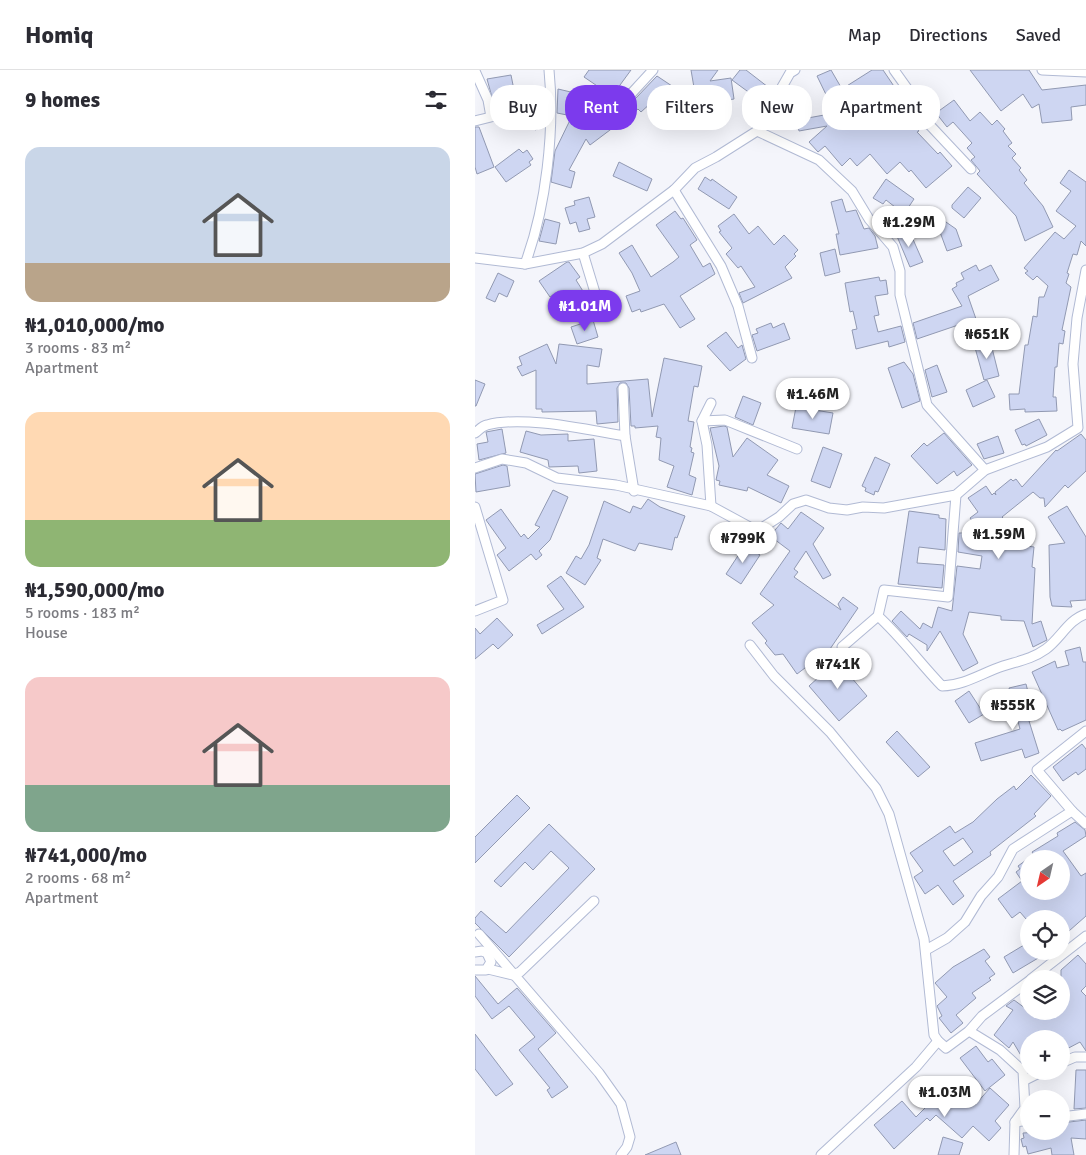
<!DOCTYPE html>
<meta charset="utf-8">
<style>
body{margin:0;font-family:Signika,sans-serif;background:#f2f2f3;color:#2b2b33;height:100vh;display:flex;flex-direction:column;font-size:19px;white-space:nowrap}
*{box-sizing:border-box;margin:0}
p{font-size:16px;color:#7c7c81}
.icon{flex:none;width:28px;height:28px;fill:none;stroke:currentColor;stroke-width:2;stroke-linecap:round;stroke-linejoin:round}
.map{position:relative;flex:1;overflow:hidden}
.sheet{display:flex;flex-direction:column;background:#fff;width:475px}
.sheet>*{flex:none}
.top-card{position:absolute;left:15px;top:15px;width:475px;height:45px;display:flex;gap:10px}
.needle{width:32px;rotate:214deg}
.fabs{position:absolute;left:545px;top:780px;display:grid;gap:10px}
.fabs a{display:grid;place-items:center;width:50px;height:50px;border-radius:50%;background:#fff;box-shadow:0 5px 20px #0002;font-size:25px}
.price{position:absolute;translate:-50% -42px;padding:0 11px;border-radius:18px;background:#fff;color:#222;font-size:16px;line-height:32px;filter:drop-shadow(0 1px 2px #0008)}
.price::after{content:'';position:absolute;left:50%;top:30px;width:15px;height:11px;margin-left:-8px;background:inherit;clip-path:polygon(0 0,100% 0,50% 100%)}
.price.selected{background:#7c3aed;color:#fff}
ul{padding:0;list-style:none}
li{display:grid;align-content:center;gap:10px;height:265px;padding:0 25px}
li span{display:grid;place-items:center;height:155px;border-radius:15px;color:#555}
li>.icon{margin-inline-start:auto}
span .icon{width:90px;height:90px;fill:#fffc;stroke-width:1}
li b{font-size:21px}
h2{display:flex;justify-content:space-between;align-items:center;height:60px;padding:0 25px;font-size:21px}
.chip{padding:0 18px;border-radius:20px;background:#fff;box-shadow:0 5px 20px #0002;font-size:18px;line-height:45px}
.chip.selected{background:#7c3aed;color:#fff}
header{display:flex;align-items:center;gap:30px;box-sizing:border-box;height:70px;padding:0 25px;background:#fff;border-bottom:1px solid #e1e1e2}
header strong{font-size:24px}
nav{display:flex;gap:28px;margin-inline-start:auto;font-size:18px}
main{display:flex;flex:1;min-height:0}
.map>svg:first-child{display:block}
.building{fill:#ced6f2;stroke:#9199b2;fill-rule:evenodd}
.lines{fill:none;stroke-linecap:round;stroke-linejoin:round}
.street-casing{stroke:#b1bad4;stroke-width:11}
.street{stroke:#fff;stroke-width:9}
</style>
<header>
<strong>Homiq</strong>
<nav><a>Map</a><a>Directions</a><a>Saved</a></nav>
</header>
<main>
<section class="sheet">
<h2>9 homes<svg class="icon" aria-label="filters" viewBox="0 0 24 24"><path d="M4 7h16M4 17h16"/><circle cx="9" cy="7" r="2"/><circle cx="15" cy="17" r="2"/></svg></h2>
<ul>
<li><span style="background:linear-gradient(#c9d6e8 75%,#b9a48a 0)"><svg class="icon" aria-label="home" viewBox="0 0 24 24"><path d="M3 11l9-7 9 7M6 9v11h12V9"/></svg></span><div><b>₦1,010,000/mo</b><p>3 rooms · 83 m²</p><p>Apartment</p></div></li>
<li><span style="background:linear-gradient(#ffd9b3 70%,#8fb573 0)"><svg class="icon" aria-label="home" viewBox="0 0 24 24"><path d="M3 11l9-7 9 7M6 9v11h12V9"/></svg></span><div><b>₦1,590,000/mo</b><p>5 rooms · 183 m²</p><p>House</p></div></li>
<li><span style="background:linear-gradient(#f6c9c9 70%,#7fa58c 0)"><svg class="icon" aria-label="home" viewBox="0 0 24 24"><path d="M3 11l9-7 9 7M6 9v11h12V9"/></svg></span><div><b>₦741,000/mo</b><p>2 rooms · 68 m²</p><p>Apartment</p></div></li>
</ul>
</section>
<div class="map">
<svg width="611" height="1085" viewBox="0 0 611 1085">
<rect width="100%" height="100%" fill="#f4f5fb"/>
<g class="building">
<polygon points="114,0 156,0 137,26 109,7"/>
<polygon points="216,0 243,0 235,11 256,8 259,29 222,35"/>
<polygon points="265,0 271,0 293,17 283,29 257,10"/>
<path d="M356,0l11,19 30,-19h11l27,40 -6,3 15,18 -2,1 21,22 2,-2 12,14 -26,22 -15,-18 -2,2 -9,-10 -13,12 -17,-20 -13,12 -7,-8 -8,8 -17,-20 -7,6 -9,-10 18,-16 -28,5 -2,-11 38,-7 -18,-37zM402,18l11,14 -31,18 -13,-14 18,-12 2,2z"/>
<polygon points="495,0 554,0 567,20 611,15 611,35 596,37 597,50 567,53 564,34 557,38 548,24 526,41"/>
<polygon points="36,5 40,25 65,20 69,40 64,39 69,56 60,60 51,41 22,45 12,9"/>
<polygon points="182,6 200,18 194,26 188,22 166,42 163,39 115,75 111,69 94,100 100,102 96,118 76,112 80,81 97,46 82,43 83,19 100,23 98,34 110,40 106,45 124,52 121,56 123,58 153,31 160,29"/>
<polygon points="479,30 495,51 505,42 517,55 522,50 530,59 528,61 537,73 533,76 541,84 537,88 546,98 544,100 552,110 549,113 568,136 578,157 550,171 541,146 502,104 505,101 496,90 500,87 492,78 497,73 478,52 472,57 461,43"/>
<polygon points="0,57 4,57 19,97 2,104 0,97"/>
<polygon points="44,79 48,83 52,80 58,89 54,92 56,95 31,112 20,97"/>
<polygon points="144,92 177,109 172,121 138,106"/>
<polygon points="594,100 611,112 611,176 606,171 602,185 598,184 592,203 594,204 591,213 596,217 587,260 590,261 588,274 584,273 582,297 580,297 578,327 581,327 582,341 550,342 550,339 535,340 534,324 544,324 550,275 553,275 558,246 562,247 564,227 569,227 573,216 562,206 558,210 550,203 553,201 549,198 580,162 589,169 601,156 581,141 596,121 585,113"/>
<polygon points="230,107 236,111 237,109 262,127 254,139 223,119"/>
<polygon points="411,109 439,129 429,144 411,130 408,134 398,128"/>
<polygon points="493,117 506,128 489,148 477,138 477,135"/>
<polygon points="114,127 120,147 112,149 115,159 104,162 101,152 95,154 90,138 100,135 99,131"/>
<polygon points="367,129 371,142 381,140 389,159 394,158 400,166 403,178 365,185 361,164 364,164 356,132"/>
<polygon points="200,141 206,149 208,148 222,170 215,175 228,197 235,193 240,204 205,226 220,249 205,258 189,234 166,242 165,239 157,242 151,226 165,221 157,203 144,183 157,175 176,207 198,192 204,187 181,155"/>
<polygon points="458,143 481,159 487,176 472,181"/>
<polygon points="259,144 274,164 283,156 299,175 309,165 323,180 319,184 321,186 310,197 317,208 268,233 264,223 280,217 266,196 263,198 251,184 257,178 244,162 246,161 243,156"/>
<polygon points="70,149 85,153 81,174 64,171"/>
<polygon points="433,158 448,192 435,197 421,164"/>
<polygon points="360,179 365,202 350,206 345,183"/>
<polygon points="92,192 94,192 105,207 101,210 116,234 98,244 84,221 75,227 64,211"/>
<polygon points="501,195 504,201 516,195 524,210 493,226 501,249 442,269 438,253 487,236 477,219 482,216 481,213 489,209 486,203"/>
<polygon points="23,203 39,211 32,227 24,223 20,232 11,228"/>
<polygon points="404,207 405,211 411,210 413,224 400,226 404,245 399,246 403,262 426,256 430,272 414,277 413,271 381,279 377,260 382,259 378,241 375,242 370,213"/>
<polygon points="118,250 123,267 102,274 96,257"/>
<polygon points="296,253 298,258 309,253 315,269 282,281 277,265 283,263 281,259"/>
<polygon points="251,262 263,278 267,275 271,289 255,301 232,276"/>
<polygon points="515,270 524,306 509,310 499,274"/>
<polygon points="72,274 81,294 84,274 127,279 124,297 112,295 112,314 173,309 177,347 189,288 227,296 223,317 219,316 213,351 219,352 215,377 217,378 216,382 219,383 214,405 221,408 217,425 192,417 199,396 184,390 186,368 181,367 183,356 160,358 160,356 156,356 154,318 151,313 145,313 142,318 143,352 122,354 121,341 67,342 67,339 61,339 61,300 47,306 42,297 47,295 44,287"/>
<polygon points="429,292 438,304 445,331 427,338 413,298"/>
<polygon points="462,295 472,322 457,327 450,300"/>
<polygon points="0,310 10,314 1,336 0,336"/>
<polygon points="512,310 520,327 498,337 491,320"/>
<polygon points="268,326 286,333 278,355 260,347"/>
<polygon points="321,337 358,343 354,364 317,358"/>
<polygon points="564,349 572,365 551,376 550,374 547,375 540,360"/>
<polygon points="249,356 252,357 258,387 272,368 303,390 292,405 314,416 306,433 273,417 272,421 244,415 245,411 241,410 244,396 235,358"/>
<polygon points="27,359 31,383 4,390 2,374 13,372 11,362"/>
<polygon points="51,361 66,365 93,364 93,371 119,369 122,401 104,403 103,396 74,397 73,390 45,382"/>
<polygon points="469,363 497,395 482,406 479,401 462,414 436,386 449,373 452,376"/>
<polygon points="606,364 611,370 611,401 593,418 590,415 570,437 569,428 565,428 558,422 527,447 528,448 507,463 524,466 523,469 546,472 545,475 559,477 557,497 560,498 557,554 566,551 572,570 558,577 549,551 526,550 526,546 494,542 488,564 503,593 488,601 465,561 452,581 452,575 434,564 432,567 417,551 426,541 445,559 448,553 457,558 463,537 477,541 482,496 505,499 507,486 483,482 484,463 489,463 489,461 506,463 495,448 503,442 493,428 511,416 517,425 519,423 521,425 520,422 536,409 538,411 541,409 547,417 581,380 582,381"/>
<polygon points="523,366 529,383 509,389 502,374"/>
<polygon points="348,377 367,384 355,418 336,411"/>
<polygon points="400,387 415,394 403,422 400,421 399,425 390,421 391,418 387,416"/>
<polygon points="28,395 32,396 35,416 1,422 0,404"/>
<polygon points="78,420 93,427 75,470 64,481 67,485 61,490 56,484 34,501 22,485 31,478 11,450 26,439 46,467 49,464 53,469 65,457 60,455"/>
<polygon points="173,429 185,437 210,446 202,468 200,467 197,480 164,473 160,481 128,469 122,488 126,490 110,515 91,503 101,486 106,489 114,475 129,431 155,443 158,436 166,439"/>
<polygon points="592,436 611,467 611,530 595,531 597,537 577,536 575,527 574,475 590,473 573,447"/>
<polygon points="434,441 464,445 464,448 471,449 470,480 444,477 442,493 469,495 467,518 423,514"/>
<polygon points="326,442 349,458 338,474 356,505 348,509 331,481 319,499 323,502 319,507 366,540 363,534 368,527 383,538 355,579 322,604 308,584 300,585 290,573 292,571 277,553 299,535 285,524 315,481 295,466 306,453 313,459"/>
<polygon points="270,475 285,485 266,514 251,504"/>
<polygon points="86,506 109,537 67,564 62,555 89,539 72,516"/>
<polygon points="22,548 38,565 23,579 18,574 0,589 0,558 5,564"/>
<polygon points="605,577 608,592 611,592 611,650 587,661 585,659 583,660 557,602 580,591 582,598 594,595 590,581"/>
<polygon points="365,588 379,604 376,607 392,626 364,651 334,616"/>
<polygon points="551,614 560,650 554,651 564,683 550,688 547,679 506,691 500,673 545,659 534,618"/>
<polygon points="494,621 509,644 494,653 480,631"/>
<polygon points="422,661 455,697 443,707 411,672"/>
<polygon points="607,674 611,679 611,699 603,705 601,702 588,711 578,697"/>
<path d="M556,705l20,21 -17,18 2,2 -46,36 1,3 -38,26 11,15 -11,9 -15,-20 -13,9 -11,-17 9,-6 -13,-18 40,-27 5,7 18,-11 24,-23 17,-13 2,4zM488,768l10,14 -19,14 -11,-15z"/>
<polygon points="42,725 55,738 0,793 0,767"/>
<polygon points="600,752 610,760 611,766 588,781 606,806 611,803 611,846 586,868 586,849 551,849 545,842 537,848 523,829 547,811 541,802 545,799 543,796 554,788 554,821 586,821 586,789 562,789 557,782 583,766 582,763"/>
<polygon points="74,754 120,799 34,887 0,853 0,848 6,841 31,863 94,798 76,781 58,800 50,792 26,817 19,811"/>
<polygon points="554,872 554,881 575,881 538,903 529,887"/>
<polygon points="509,879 515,887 510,891 520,904 514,908 516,910 497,923 501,928 481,945 488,953 476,963 464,948 467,946 462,936 472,927 460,913 478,897"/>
<polygon points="603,885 611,894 611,916 606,921 611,926 611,981 605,972 586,982 586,969 554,969 554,999 538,972 534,978 519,965 538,940 531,936 539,930 554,941 586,941 586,900"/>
<polygon points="0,906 23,934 42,918 81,963 63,979 93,1017 77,1028 72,1020 75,1018 44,980 60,967 34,936 17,949 0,926"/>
<polygon points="0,964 38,1014 21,1026 0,999"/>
<polygon points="501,976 513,992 517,989 530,1005 510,1021 485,988"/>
<polygon points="601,1000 611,1000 611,1038 599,1039"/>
<polygon points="515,1018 534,1035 520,1051 526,1058 514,1071 498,1056 487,1068 461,1045 455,1051 452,1048 419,1079 399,1055 427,1031 441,1047 462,1026 474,1039 485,1028 488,1030 491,1027 500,1035"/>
<polygon points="611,1050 611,1069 596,1068 599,1085 577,1085 576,1078 553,1084 551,1076 548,1077 546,1069 549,1068 548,1063 586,1061 586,1053"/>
<polygon points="468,1067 488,1073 484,1085 463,1085"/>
<polygon points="201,1072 206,1085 170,1085"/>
</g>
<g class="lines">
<defs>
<g id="street">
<polyline points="419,0 439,28 450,50 496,99"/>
<polyline points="567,0 611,2"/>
<polyline points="0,1 13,30 16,47 0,51"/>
<polyline points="155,25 178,0"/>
<polyline points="282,61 344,90 377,121 394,149 418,177 425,201 425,225 452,335 510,400"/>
<polyline points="199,120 246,196 263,236 277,288"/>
<polyline points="108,183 125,239"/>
<polyline points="0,188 50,194 108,183 127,174 199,120 220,98 241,87 282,61 315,3 320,0"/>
<path d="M50,194c21,-56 30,-134 24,-194"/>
<polyline points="236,333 227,351 232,375 236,436"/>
<polyline points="227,351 250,350 322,379"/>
<path d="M0,363c4,-3 7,-7 12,-8 36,-10 101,5 138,11l-2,-48"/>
<polyline points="150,366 159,421"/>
<polyline points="0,398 27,389 51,393 82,408 141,415 236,436 282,461 304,447 318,434 331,430 354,438 372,440 388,437 409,438 481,425 510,400 572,377 603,358 598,294 602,248 611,200"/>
<polyline points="0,437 28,530 0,541"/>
<path d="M403,546c23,21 42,47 64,70 23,-1 40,-13 61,-20 16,-5 29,-7 43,-17 14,-10 23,-30 40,-35"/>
<polyline points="275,575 299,606 355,662 401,718 414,744 449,869 459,965 463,971 471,978 494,961 507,946 554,911"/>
<polyline points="367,577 403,546 409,520 473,527 481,425"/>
<polyline points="597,741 611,754"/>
<polyline points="4,864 124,1003 146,1034 155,1067 152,1077 146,1085"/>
<polyline points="451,880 472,868 490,852 506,826 523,807 538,779 597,741 562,700 611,661"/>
<polyline points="0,882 7,881 12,883 16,892 11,900 0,900"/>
<polyline points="13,899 38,905 45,902 119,831"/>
<polyline points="556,909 611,866"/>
<polyline points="494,961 525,980 548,1001 550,1038 540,1052 539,1085"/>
<polyline points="586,993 600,987 611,987"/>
<polyline points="550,1010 568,1001"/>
<polyline points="586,1047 611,1044"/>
<polyline points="540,1052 554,1050"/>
<polyline points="346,1085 441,997 463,971"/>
</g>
</defs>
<use href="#street" class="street-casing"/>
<use href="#street" class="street"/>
</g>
</svg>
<div class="fabs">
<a><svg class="needle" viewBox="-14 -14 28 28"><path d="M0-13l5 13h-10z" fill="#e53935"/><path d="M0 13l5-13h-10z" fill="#7c7c81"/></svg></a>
<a><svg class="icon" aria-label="locate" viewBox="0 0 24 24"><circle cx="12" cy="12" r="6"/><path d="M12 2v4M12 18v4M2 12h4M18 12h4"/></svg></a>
<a><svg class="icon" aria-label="layers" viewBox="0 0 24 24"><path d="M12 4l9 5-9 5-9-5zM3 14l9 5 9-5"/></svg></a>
<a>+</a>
<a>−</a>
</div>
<b class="price" style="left:434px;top:178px">₦1.29M</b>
<b class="price selected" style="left:110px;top:262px">₦1.01M</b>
<b class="price" style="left:512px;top:290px">₦651K</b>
<b class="price" style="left:338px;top:350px">₦1.46M</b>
<b class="price" style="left:524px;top:490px">₦1.59M</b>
<b class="price" style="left:268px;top:494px">₦799K</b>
<b class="price" style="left:363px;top:620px">₦741K</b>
<b class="price" style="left:538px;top:661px">₦555K</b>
<b class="price" style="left:470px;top:1048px">₦1.03M</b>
<div class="top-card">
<a class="chip">Buy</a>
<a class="chip selected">Rent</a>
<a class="chip">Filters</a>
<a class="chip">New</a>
<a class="chip">Apartment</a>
</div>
</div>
</main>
